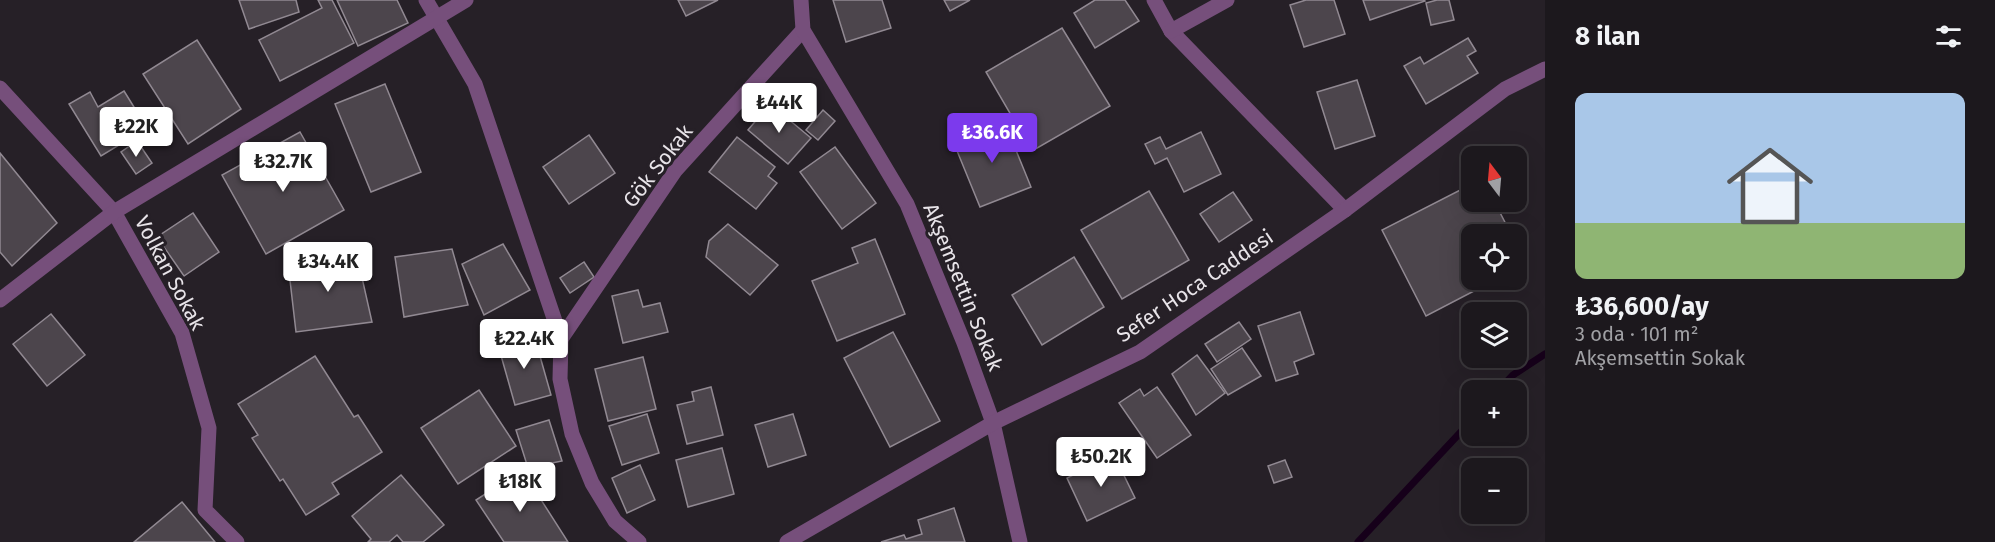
<!DOCTYPE html>
<html lang="tr">
<meta charset="utf-8">
<style>
body{margin:0;font-family:"Fira Sans",sans-serif;background:#29252a;color:#f1f3f6;height:100vh;display:flex;flex-direction:column;font-size:22px;white-space:nowrap}
*{box-sizing:border-box;margin:0}
p{font-size:20px;color:#a0a0a4}
.icon{flex:none;width:33px;height:33px;fill:none;stroke:currentColor;stroke-width:2;stroke-linecap:round;stroke-linejoin:round}
.map{position:relative;flex:1;overflow:hidden}
.details{display:flex;flex-direction:column;background:#1c181d;width:450px}
.details>*{flex:none}
.needle{width:39px;rotate:344deg}
.buttons{position:absolute;left:1461px;top:146px;display:grid;gap:12px}
.buttons a{display:grid;place-items:center;width:66px;height:66px;border-radius:12px;background:#1c181d;box-shadow:0 6px 24px #0002,0 0 0 2px #3a373b;font-size:30px}
.price{position:absolute;translate:-50% -51px;padding:0 14px;border-radius:6px;background:#fff;color:#222;font-size:20px;line-height:39px;filter:drop-shadow(0 2px 3px #0008)}
.price::after{content:'';position:absolute;left:50%;top:36px;width:18px;height:14px;margin-left:-9px;background:inherit;clip-path:polygon(0 0,100% 0,50% 100%)}
.price.on{background:#7c3aed;color:#fff}
ul{padding:0;list-style:none}
li{display:grid;align-content:center;gap:12px;height:318px;padding:0 30px}
li span{display:grid;place-items:center;height:186px;border-radius:12px;color:#555}
li>.icon{margin-inline-start:auto}
span .icon{width:108px;height:108px;fill:#fffc;stroke-width:1}
li b{font-size:26px}
h2{display:flex;justify-content:space-between;align-items:center;height:72px;padding:0 30px;font-size:26px}
main{display:flex;flex:1;min-height:0}
.map>svg:first-child{display:block}
.lines{fill:none;stroke-linecap:round;stroke-linejoin:round}
.stream{stroke:#16001a;stroke-width:7}
.building{fill:#4c454c;stroke:#918992;stroke-width:1.5}
.minor{stroke:#764f7b;stroke-width:15}
.tertiary{stroke:#764f7b;stroke-width:15}
.labels{text-anchor:middle;dominant-baseline:central;stroke-width:6;stroke-linejoin:round;paint-order:stroke}
.street-label{font-size:21px;fill:#e8e4e9;stroke:#262027}
</style>
<main>
<div class="map">
<svg width="1545" height="542" viewBox="0 0 1545 542">
<rect width="100%" height="100%" fill="#262027"/>
<g class="lines">
<g class="stream">
<polyline points="1499,390 1513,375 1545,354"/>
<polyline points="1358,542 1472,420"/>
</g>
</g>
<g class="building">
<polygon points="239,0 296,0 299,12 249,29"/>
<polygon points="318,0 332,0 354,43 280,81 259,40 322,8"/>
<polygon points="337,0 397,0 408,23 358,46"/>
<polygon points="678,0 718,0 686,16"/>
<polygon points="833,0 882,0 891,28 846,42"/>
<polygon points="944,0 970,0 950,11"/>
<polygon points="1095,0 1125,0 1139,21 1095,48 1074,13"/>
<polygon points="1306,0 1334,0 1345,34 1304,47 1290,5"/>
<polygon points="1363,0 1424,0 1425,1 1370,20"/>
<polygon points="1437,0 1449,0 1454,20 1431,25 1426,3"/>
<polygon points="1062,28 1110,106 1032,151 986,72"/>
<polygon points="1468,38 1476,51 1467,56 1478,73 1426,104 1404,66 1420,57 1424,64"/>
<polygon points="197,40 241,109 188,144 143,74"/>
<polygon points="1357,80 1375,136 1335,149 1317,92"/>
<polygon points="385,84 421,172 371,192 335,104"/>
<polygon points="124,91 147,128 101,156 69,104 90,92 98,107"/>
<polygon points="770,104 811,138 788,164 748,130"/>
<polygon points="823,110 835,121 818,140 806,130"/>
<polygon points="1004,121 1031,187 980,207 953,141"/>
<polygon points="300,132 344,210 266,254 222,175"/>
<polygon points="1201,132 1221,174 1184,192 1167,158 1155,164 1145,144 1160,137 1166,149"/>
<polygon points="589,135 615,173 569,204 543,167"/>
<polygon points="737,137 775,167 768,176 777,183 756,209 709,172"/>
<polygon points="137,141 152,163 136,174 121,152"/>
<polygon points="835,147 876,203 842,229 800,172"/>
<polygon points="0,153 57,223 12,266 0,252"/>
<polygon points="1472,184 1472,201 1494,201 1511,234 1472,234 1472,279 1497,279 1426,316 1382,230"/>
<polygon points="1149,191 1189,260 1122,299 1081,230"/>
<polygon points="1233,192 1252,220 1219,242 1200,214"/>
<polygon points="193,213 219,252 184,276 157,237"/>
<polygon points="728,224 778,265 750,295 706,257 709,241"/>
<polygon points="875,239 905,314 837,341 812,281 858,263 852,248"/>
<polygon points="503,244 530,290 484,315 462,264"/>
<polygon points="1516,244 1527,264 1516,269"/>
<polygon points="452,249 468,305 404,317 395,257"/>
<polygon points="356,251 372,322 296,332 288,263"/>
<polygon points="1074,257 1104,307 1042,345 1012,295"/>
<polygon points="584,262 594,277 570,293 560,278"/>
<polygon points="638,290 643,307 660,303 668,332 623,343 612,296"/>
<polygon points="1300,312 1314,354 1294,362 1298,374 1276,381 1258,326"/>
<polygon points="51,314 85,355 47,386 13,344"/>
<polygon points="1239,322 1251,339 1217,362 1205,344"/>
<polygon points="893,332 940,421 890,447 844,358"/>
<polygon points="534,335 551,395 515,405 498,345"/>
<polygon points="1242,348 1261,376 1228,395 1211,369"/>
<polygon points="1197,355 1225,393 1196,415 1172,374"/>
<polygon points="315,356 354,417 358,415 382,452 332,483 339,494 306,515 283,479 280,481 252,438 258,435 238,404"/>
<polygon points="643,357 656,409 608,421 595,369"/>
<polygon points="711,387 723,435 687,444 677,405 694,401 692,392"/>
<polygon points="1157,387 1191,435 1157,458 1119,403 1140,389 1144,396"/>
<polygon points="479,390 516,446 458,484 421,428"/>
<polygon points="647,414 659,453 622,465 609,426"/>
<polygon points="793,414 806,455 768,467 755,425"/>
<polygon points="549,420 562,461 528,468 516,430"/>
<polygon points="722,448 734,494 688,507 676,460"/>
<polygon points="1114,455 1135,498 1087,521 1067,478"/>
<polygon points="1285,460 1292,477 1274,483 1268,466"/>
<polygon points="640,465 655,500 627,513 612,478"/>
<polygon points="522,470 568,542 504,542 476,500"/>
<polygon points="401,475 444,525 423,542 403,542 397,535 389,542 368,542 371,539 352,516"/>
<polygon points="182,502 215,542 134,542"/>
<polygon points="954,508 965,542 881,542 904,535 906,539 922,534 918,520"/>
</g>
<g class="lines">
<g class="minor">
<polyline points="426,0 475,84 561,339 560,379 572,434 592,483 615,521 639,542"/>
<polyline points="1154,0 1171,31 1345,210"/>
<polyline points="1171,31 1227,0"/>
<polyline points="0,88 114,212 182,333 209,428 205,510 237,542"/>
<polyline points="561,339 675,171 803,30"/>
</g>
<g class="tertiary">
<polyline points="801,0 803,30 907,204 964,343 993,423 1020,542"/>
<polyline points="0,300 114,212 466,0"/>
<polyline points="787,542 993,423 1140,352 1345,210 1505,89 1545,69"/>
</g>
</g>
<g class="labels">
<g class="street-label">
<text transform="translate(658 166) rotate(-52)">Gök Sokak</text>
<text transform="translate(170 273) rotate(62)">Volkan Sokak</text>
<text transform="translate(1195 286) rotate(-34)">Sefer Hoca Caddesi</text>
<text transform="translate(963 287) rotate(68)">Akşemsettin Sokak</text>
</g>
</g>
</svg>
<div class="buttons">
<a><svg class="needle" viewBox="-14 -14 28 28"><path d="M0-13l5 13h-10z" fill="#e53935"/><path d="M0 13l5-13h-10z" fill="#a0a0a4"/></svg></a>
<a><svg class="icon" aria-label="locate" viewBox="0 0 24 24"><circle cx="12" cy="12" r="6"/><path d="M12 2v4M12 18v4M2 12h4M18 12h4"/></svg></a>
<a><svg class="icon" aria-label="layers" viewBox="0 0 24 24"><path d="M12 4l9 5-9 5-9-5zM3 14l9 5 9-5"/></svg></a>
<a>+</a>
<a>−</a>
</div>
<b class="price" style="left:779px;top:134px">₺44K</b>
<b class="price" style="left:136px;top:158px">₺22K</b>
<b class="price on" style="left:992px;top:164px">₺36.6K</b>
<b class="price" style="left:283px;top:193px">₺32.7K</b>
<b class="price" style="left:328px;top:293px">₺34.4K</b>
<b class="price" style="left:524px;top:370px">₺22.4K</b>
<b class="price" style="left:1101px;top:488px">₺50.2K</b>
<b class="price" style="left:520px;top:513px">₺18K</b>
</div>
<section class="details">
<h2>8 ilan<svg class="icon" aria-label="filters" viewBox="0 0 24 24"><path d="M4 7h16M4 17h16"/><circle cx="9" cy="7" r="2"/><circle cx="15" cy="17" r="2"/></svg></h2>
<ul>
<li><span style="background:linear-gradient(#a9c7e8 70%,#8fb573 0)"><svg class="icon" aria-label="home" viewBox="0 0 24 24"><path d="M3 11l9-7 9 7M6 9v11h12V9"/></svg></span><div><b>₺36,600/ay</b><p>3 oda · 101 m²</p><p>Akşemsettin Sokak</p></div></li>
</ul>
</section>
</main>
